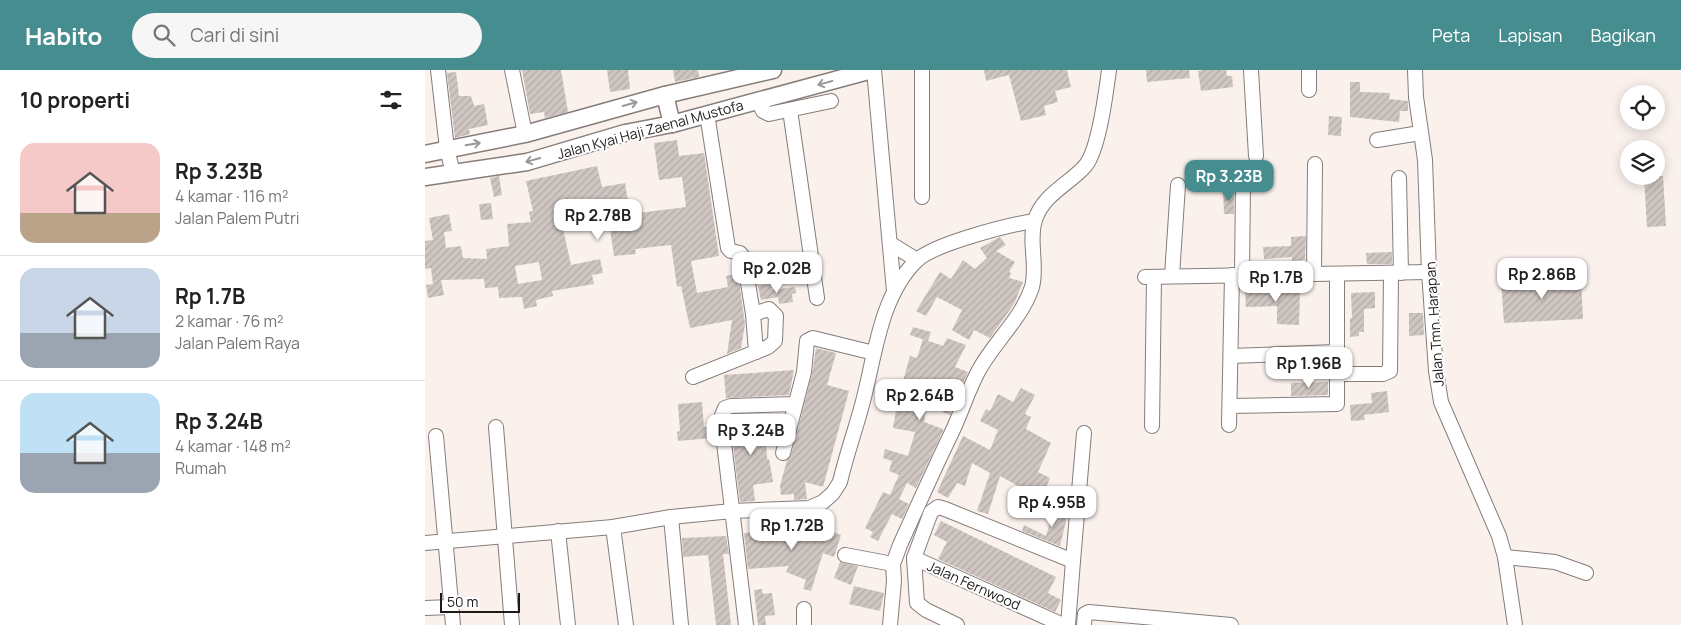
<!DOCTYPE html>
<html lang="id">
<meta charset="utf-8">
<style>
body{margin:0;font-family:Manrope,sans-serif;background:#f6f6f6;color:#222;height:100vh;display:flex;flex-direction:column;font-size:19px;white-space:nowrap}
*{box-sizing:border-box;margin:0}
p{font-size:16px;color:#767676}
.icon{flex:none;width:28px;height:28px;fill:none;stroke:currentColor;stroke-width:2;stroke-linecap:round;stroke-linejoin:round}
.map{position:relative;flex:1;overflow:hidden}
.sheet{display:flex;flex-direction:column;background:#fff;width:425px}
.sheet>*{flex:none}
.buttons{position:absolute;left:1195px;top:15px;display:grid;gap:10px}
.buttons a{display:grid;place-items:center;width:45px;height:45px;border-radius:50%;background:#fff;box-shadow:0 2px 12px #0003;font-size:25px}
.scale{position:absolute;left:15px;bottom:12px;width:80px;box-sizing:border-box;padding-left:5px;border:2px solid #1d1a18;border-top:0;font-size:14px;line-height:18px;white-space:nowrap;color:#1d1a18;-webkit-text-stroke:4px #fff;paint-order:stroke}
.price{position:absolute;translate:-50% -42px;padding:0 11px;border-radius:10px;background:#fff;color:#222;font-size:16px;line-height:32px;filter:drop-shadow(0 1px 2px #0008)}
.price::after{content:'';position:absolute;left:50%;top:30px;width:15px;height:11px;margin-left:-8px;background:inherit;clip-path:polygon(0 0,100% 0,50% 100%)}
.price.on{background:#458d8f;color:#fff}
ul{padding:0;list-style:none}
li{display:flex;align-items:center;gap:15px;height:125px;padding:0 20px}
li+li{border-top:1px solid #e0e0e0}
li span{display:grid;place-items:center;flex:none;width:140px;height:100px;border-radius:15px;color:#555}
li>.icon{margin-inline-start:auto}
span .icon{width:60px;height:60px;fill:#fffc;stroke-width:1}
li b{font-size:21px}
h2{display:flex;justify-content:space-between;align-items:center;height:60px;padding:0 20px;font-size:21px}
header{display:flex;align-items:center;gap:30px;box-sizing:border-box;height:70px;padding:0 25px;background:#458d8f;color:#fff}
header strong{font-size:24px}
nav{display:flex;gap:28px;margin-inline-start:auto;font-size:18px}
.search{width:350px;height:45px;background:#f6f6f6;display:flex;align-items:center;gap:12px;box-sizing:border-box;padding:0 18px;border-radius:28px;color:#767676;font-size:19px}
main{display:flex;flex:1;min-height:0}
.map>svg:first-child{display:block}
.building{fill:url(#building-hatch);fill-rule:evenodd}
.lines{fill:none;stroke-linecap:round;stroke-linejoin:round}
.minor-casing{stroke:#857d79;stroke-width:16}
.major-casing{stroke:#857d79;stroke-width:19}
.minor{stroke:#fff;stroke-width:14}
.major{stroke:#fff;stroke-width:16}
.oneway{stroke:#999897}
.labels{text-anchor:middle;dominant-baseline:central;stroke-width:4;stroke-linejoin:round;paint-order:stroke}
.street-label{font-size:14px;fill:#1d1a18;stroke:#fff}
</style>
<header>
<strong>Habito</strong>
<div class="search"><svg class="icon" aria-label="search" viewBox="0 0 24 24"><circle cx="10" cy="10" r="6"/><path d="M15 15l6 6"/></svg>Cari di sini</div>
<nav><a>Peta</a><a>Lapisan</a><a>Bagikan</a></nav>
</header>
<main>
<section class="sheet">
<h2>10 properti<svg class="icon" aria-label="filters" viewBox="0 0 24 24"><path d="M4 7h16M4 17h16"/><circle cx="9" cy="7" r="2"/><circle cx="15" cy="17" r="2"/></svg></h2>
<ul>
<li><span style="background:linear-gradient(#f6c9c9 70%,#b9a48a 0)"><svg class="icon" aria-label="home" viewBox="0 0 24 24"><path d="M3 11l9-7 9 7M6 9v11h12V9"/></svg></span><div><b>Rp 3.23B</b><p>4 kamar · 116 m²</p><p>Jalan Palem Putri</p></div></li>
<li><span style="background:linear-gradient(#c9d6e8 65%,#9aa5b1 0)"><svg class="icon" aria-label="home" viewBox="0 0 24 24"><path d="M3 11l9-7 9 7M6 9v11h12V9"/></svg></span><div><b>Rp 1.7B</b><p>2 kamar · 76 m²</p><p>Jalan Palem Raya</p></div></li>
<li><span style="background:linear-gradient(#bfe0f5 60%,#9aa5b1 0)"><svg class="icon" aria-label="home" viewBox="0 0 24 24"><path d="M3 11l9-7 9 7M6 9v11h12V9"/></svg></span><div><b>Rp 3.24B</b><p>4 kamar · 148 m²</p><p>Rumah</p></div></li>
</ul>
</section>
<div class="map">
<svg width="1256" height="555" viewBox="0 0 1256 555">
<defs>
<pattern id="building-hatch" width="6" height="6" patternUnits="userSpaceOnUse" patternTransform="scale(1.25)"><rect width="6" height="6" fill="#cfc6c2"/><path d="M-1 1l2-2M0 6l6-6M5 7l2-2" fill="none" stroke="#b1aaa6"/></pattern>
</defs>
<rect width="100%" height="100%" fill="#faf1ed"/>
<g class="building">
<polygon points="97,0 136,0 143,42 120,48 119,42 105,44"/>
<polygon points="182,0 203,0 205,19 185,22"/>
<polygon points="248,0 273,0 274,7 250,12"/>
<polygon points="559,0 642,0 646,17 630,21 633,32 619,36 621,45 596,51 584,5 561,11"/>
<polygon points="721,0 764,0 765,8 722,12"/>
<polygon points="779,0 801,0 802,6 807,6 808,17 776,21 773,1"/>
<polygon points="31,2 34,26 46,26 49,36 59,34 63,55 44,59 45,64 30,68 22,3"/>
<polygon points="925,12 935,12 935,22 965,23 964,29 983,31 983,41 975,41 974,52 925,47"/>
<polygon points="904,46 917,47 916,66 903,65"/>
<path d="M252,70l2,16 25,-3 15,103 -28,5 6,32 31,-6 -2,-11 12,-2 7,50 -4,24 -14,6 5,-34 -42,8 -9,-42 -4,1 -6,-42 -36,4 1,5 -22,2 -7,-47 -33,7 2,11 -13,2 8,36 29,-6 3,14 -11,2 2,9 -42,7 1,5 -17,4 1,6 -13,3 -2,-12 -23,1 -1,-11 -13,1 -1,-9 -43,1 3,15 -16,3 -2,-13 7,-1 -2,-16 -6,1v-28l8,-1 -4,-22 20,-4 3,17 -8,1 2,16 15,-2 2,12 24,1 -1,-10 23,-3 -2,-22 24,-2 -2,-10 4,-1 -7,-30 71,-15 5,21 23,-4 5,31 56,-7 -4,-30 -23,3 -5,-37zM114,192l3,18 -24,4 -3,-18z"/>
<polygon points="74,106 77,125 69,127 65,108"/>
<polygon points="1219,106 1238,106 1241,156 1222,157"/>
<polygon points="809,119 809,144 799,144 798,120"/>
<polygon points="66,133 68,149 56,150 54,134"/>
<polygon points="881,166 880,190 867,191 867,187 839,189 838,177 866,176 866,167"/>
<polygon points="575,167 581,175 571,181 590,192 584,202 586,203 584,208 598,212 589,234 565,268 549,260 544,270 527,260 537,240 512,227 501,246 491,241 515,202 526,209 538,190 550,199 562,188 555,178"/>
<polygon points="967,182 967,194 942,194 941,183"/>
<polygon points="1156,208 1158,249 1079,253 1076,212"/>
<polygon points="345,214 347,220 370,217 371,223 367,224 368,232 354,234 353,227 336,230 333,216"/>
<polygon points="820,218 848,218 848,221 875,221 874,255 852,254 852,236 821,237"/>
<polygon points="950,222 950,238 939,239 939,262 934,262 934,266 925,267 925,248 927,248 926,223"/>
<polygon points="984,243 998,243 999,265 984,266"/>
<polygon points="488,257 506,262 503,271 485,265"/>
<polygon points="522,268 541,275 530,297 543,302 525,345 502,335 499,352 518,359 518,361 491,418 482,413 474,429 484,434 477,449 467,444 453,471 445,467 448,462 440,458 458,422 465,425 474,405 464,401 467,391 458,388 460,379 483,386 490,362 468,358 473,329 485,286 492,288 498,269 518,276"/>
<polygon points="391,278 411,283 402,315 424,321 398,417 380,412 382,429 369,430 369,424 356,425 355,416 362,390 366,385 387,304"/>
<polygon points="369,300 364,325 301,328 299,305"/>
<polygon points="903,312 903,325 866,326 866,313"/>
<polygon points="596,318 610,325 600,344 606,347 601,359 626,373 613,402 625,408 616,429 575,406 563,444 552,441 565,403 547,393 540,416 532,413 523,428 512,422 538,366 565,380 573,360 555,351 561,339 565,341 573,324 588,332"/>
<polygon points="962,321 964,342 939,345 940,350 926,351 925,335 947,333 946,323"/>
<polygon points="277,332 279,357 286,357 287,368 253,371 252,362 255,361 253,334"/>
<polygon points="340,347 342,389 344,389 348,412 328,415 330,431 315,432 305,351"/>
<polygon points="629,439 643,443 635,476 597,461 599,455 621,466"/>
<polygon points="516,451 631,507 623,523 636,530 630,542 513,489 522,472 509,465"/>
<polygon points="383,453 416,465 409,487 398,483 386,521 378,519 381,510 361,502 364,496 323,499 319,463 381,460"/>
<polygon points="301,466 304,484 298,484 306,555 291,555 283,485 258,487 257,468"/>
<polygon points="415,492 433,496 426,515 409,508"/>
<polygon points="429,516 459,523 455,541 424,534"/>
<polygon points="337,519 338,524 347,523 350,545 340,546 341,555 333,555 329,520"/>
</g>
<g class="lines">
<defs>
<g id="minor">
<polyline points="13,0 22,79 28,103"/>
<polyline points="87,0 100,64"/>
<polyline points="449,0 469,221"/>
<polyline points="826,0 831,86"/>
<polyline points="990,0 991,27 1000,90 1004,202 1011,301 1016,332 1074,466 1080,487 1090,555"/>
<polyline points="884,20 884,0"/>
<polyline points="333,31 338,41 344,44 406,31"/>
<polyline points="365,40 392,228"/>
<polyline points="952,70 995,63"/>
<polyline points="974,108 976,203"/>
<polyline points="497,127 497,0"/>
<polyline points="466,174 492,190"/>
<polyline points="889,204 890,94"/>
<polyline points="817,205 818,114"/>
<polyline points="747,206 753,115"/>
<polyline points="720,207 1004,202"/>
<polyline points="328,244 331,282"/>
<polyline points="806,286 911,282"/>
<polyline points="912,304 958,304 965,301 966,203"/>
<polyline points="268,307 343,277 350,271 351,246 344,239 328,244 319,188 315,183 306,181 303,178 282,44"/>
<polyline points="805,336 912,334 912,204"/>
<polyline points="804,355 807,205"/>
<polyline points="727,356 729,207"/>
<polyline points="71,357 87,555"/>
<polyline points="11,366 28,555"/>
<polyline points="358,383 379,302 382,271 388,268 449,283"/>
<polyline points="246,447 256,555"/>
<polyline points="188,457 201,555"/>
<polyline points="133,461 143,555"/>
<path d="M0,473l188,-16 58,-10 61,-6 77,-3 14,-6 10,-9 7,-11c6,-26 15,-51 22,-77 13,-47 17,-107 54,-144 17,-17 92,-36 118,-40"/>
<polyline points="420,485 468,494"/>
<polyline points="1080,487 1130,492 1161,503"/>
<polyline points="489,488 638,555"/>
<polyline points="0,538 26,537"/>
<polyline points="321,555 296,348 300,338 306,336 370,334"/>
<polyline points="379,555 379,539"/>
<path d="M465,555l4,-44 -1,-17 7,-19c17,-38 34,-76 52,-113 10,-21 16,-42 27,-62 16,-29 43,-52 53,-83 6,-22 -4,-46 3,-67 8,-26 35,-36 51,-55 13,-17 20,-72 23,-95"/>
<polyline points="532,555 501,540 492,533 489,488 506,442 513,437 520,439 648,491 659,363"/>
<polyline points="643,555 648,491"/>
<polyline points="659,555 660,544 664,542 806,555"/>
</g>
<g id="major">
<polyline points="240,25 247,54"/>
<polyline points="0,84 100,64 240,25 348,0"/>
<polyline points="0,107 102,92 200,63 247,54 447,0"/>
</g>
</defs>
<use href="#minor" class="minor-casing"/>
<use href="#major" class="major-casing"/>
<use href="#minor" class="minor"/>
<use href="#major" class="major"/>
</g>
<defs><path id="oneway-shaft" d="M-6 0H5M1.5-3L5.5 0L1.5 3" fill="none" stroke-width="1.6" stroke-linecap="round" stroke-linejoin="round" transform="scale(1.25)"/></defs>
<g class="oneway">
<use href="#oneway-shaft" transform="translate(400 13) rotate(165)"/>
<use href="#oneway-shaft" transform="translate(205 34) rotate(-16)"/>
<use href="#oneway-shaft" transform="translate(48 74) rotate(-9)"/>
<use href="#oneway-shaft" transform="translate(108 90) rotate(165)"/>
</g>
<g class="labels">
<g class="street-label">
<text transform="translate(225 59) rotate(-15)">Jalan Kyai Haji Zaenal Mustofa</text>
<text transform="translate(1009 254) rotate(-94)">Jalan Tmn. Harapan</text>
<text transform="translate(549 515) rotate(24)">Jalan Fernwood</text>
</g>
</g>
</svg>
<div class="buttons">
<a><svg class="icon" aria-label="locate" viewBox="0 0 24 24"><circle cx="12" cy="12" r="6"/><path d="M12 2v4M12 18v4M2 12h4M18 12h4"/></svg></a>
<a><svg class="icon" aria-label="layers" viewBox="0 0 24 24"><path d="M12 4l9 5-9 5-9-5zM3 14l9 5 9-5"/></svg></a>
</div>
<div class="scale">50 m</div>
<b class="price on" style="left:804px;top:132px">Rp 3.23B</b>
<b class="price" style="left:173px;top:171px">Rp 2.78B</b>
<b class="price" style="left:352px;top:224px">Rp 2.02B</b>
<b class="price" style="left:1117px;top:230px">Rp 2.86B</b>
<b class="price" style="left:851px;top:233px">Rp 1.7B</b>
<b class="price" style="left:884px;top:319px">Rp 1.96B</b>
<b class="price" style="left:495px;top:351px">Rp 2.64B</b>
<b class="price" style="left:326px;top:386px">Rp 3.24B</b>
<b class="price" style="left:627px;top:458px">Rp 4.95B</b>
<b class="price" style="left:367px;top:481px">Rp 1.72B</b>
</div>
</main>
